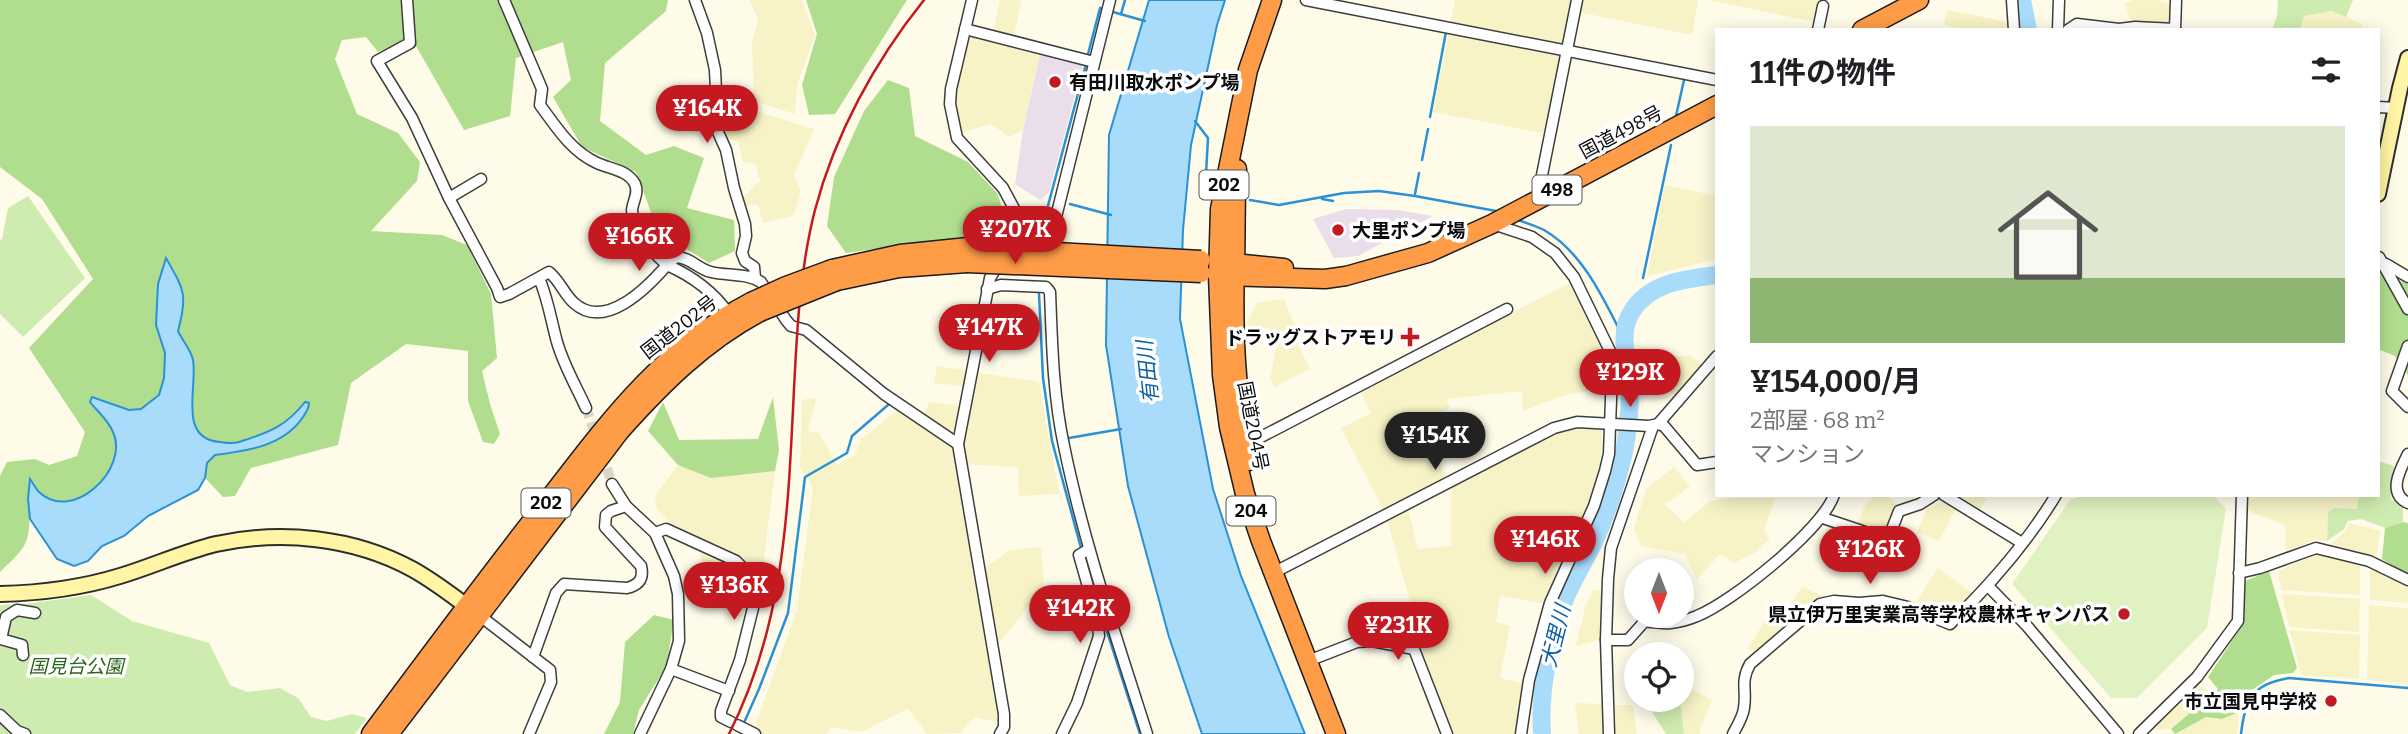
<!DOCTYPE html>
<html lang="ja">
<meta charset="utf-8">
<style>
body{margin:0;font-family:Bitter,"Noto Sans JP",serif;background:#f6f6f6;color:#202124;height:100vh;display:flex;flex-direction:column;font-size:26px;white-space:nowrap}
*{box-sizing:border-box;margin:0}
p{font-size:23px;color:#757577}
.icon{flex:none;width:38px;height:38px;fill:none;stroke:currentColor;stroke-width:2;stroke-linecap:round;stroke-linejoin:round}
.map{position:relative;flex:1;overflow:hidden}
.drawer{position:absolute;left:1715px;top:28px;width:665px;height:469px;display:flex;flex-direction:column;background:#fff;border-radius:0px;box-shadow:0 4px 18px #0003}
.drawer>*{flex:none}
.needle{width:46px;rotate:180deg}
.controls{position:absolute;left:1624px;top:558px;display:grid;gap:14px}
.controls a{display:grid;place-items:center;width:70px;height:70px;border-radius:50%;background:#fff;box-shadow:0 4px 18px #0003;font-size:35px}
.price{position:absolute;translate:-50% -60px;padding:0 16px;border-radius:24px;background:#c41921;color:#fff;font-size:23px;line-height:46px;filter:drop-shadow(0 2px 4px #0008)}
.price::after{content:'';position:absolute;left:50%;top:42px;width:21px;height:16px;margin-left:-10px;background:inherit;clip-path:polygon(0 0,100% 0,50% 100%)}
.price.current{background:#222;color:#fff}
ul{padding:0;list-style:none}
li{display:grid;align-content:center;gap:14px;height:371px;padding:0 35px}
li span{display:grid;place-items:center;height:217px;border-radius:0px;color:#555}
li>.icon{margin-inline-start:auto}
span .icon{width:126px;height:126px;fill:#fffc;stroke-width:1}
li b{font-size:30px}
h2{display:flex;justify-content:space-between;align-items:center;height:84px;padding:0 35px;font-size:30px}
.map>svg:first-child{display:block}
.industrial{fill:#eadeeb}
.farmland{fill:#f7f3c7}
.green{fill:#cfecb0}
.forest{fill:#b1de8e}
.pitch{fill:#e1f2c2}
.water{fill:#a9dcfb;stroke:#2a91d7;stroke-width:2}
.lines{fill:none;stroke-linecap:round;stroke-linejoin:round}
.stream{stroke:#2a91d7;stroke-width:2.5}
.river{stroke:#a9dcfb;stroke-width:18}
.street-tunnel{stroke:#dad7c8;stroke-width:10;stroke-dasharray:10 5;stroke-linecap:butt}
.street-casing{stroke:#3e3e3e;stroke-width:13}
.secondary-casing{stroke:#2d2d2d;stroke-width:18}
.highway-casing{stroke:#1c1c1c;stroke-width:21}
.street{stroke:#fff;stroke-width:10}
.secondary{stroke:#fff5a4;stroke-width:14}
.highway{stroke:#ff9c47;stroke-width:18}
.rail{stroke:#c41921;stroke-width:2.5}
.highway-bridge-casing{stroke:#1c1c1c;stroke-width:21;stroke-linecap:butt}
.highway-bridge{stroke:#ff9c47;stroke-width:18}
.poi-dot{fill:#c41921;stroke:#fff;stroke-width:2.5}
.labels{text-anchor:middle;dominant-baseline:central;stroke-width:7;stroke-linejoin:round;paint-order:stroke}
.shield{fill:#fff;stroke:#545454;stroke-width:2}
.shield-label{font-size:18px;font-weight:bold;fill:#0b0b0b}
.poi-label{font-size:19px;font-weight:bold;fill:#0b0b0b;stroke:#fff;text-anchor:end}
.street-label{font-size:19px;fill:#0b0b0b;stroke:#fff}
.park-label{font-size:19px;font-style:italic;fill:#276617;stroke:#fff}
.water-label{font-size:21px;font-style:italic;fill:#0c61a5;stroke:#fff}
</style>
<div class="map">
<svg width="2408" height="734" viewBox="0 0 2408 734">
<rect width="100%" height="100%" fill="#fffbe9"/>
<g class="industrial">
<polygon points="1040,54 1083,65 1049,192 1040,200 1015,184 1023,130"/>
<polygon points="1346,209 1398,210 1433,216 1358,256 1334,258 1313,219"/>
</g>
<g class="farmland">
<polygon points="749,0 802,0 815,35 797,85 795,114 754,101 752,43 758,19"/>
<polygon points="1000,0 1022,0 1013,39 993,32"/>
<polygon points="1455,0 1572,0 1563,45 1450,23"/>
<polygon points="1581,0 1698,0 1692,35 1578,12"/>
<polygon points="1707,0 1819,0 1815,22"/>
<polygon points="2134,0 2155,0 2172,4 2170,25 2132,22 2124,3"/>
<polygon points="1947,10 2007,22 2010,30 1966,30 1944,25"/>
<polygon points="2332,11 2362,24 2363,30 2300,30 2304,16"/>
<polygon points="1449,32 1562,54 1546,134 1433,112"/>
<polygon points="968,35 1040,54 1023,130 1009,137 991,124 960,133 953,97"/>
<polygon points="722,101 814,129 794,175 801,193 793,216 763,223 758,204 742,207 742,198 760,181 755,163 743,162 738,142 726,138"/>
<polygon points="1665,185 1717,196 1717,259 1647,276"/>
<polygon points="1570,283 1606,352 1607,387 1562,396 1523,411 1522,391 1446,399 1450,408 1419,424 1447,478 1384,511 1341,428 1371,413 1360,390"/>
<polygon points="1284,299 1299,338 1298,344 1310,369 1274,387 1270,378 1280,331 1246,325 1257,303"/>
<polygon points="1690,355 1703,366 1677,397 1666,389 1651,390 1651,358"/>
<polygon points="937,366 1039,382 1059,494 1019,496 1018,467 957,464 975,575 1010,550 1041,547 1044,586 991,654 1001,723 975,717 960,733 927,734 908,709 861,732 831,727 826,734 752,734 797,610 813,487 800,468 802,400 817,397 808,431 819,433 837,465 855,455 861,439 899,409 920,424 929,402 968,407 971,387 934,383"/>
<polygon points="1579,426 1602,428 1601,467 1583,519 1542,603 1500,596 1496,622 1510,626 1500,678 1522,683 1515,734 1454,734 1408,615 1412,608 1387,520 1408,509 1418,549 1451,546 1451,487 1557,432"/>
<polygon points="678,465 711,478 775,471 762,574 747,566 736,590 706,588 698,539 673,528 655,506 656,494"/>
<polygon points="1674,467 1690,486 1665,505 1684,522 1710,501 1732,498 1775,498 1764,531 1770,539 1756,552 1734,563 1720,554 1697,579 1685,554 1641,546 1634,528 1646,489"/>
<polygon points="1875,495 1886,495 1897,505 1867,575 1819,546 1830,522 1854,531 1865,506"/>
<polygon points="1954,495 1988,495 1979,513 1960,501 1939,541 1917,532 1927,508 1956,498"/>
<polygon points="2245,495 2359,495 2357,509 2334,508 2328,512 2327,541 2315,540 2286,551 2285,525 2246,510"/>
<polygon points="2349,523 2380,531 2376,558 2330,545 2346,531"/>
<polygon points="2317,554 2360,566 2360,595 2281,590 2278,571"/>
<polygon points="1938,568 1975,595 1951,618 1914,606"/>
<polygon points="2370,569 2408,584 2408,603 2370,600"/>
<polygon points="1802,586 1827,598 1754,654 1748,648 1773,608 1785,613"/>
<polygon points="1593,590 1603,591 1602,639 1576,646 1586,604"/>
<polygon points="2282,594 2360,599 2359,632 2289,627"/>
<polygon points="2369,605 2408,608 2408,684 2367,680"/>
<polygon points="2290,630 2360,635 2359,679 2301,675"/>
<polygon points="1682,684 1712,700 1699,732 1701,734 1684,734 1680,700"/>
<polygon points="2198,685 2213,694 2171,729 2153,730"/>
<polygon points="1575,703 1602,704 1603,734 1579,734"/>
<polygon points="1613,705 1633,705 1637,734 1614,734"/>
<polygon points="2237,713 2239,716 2237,734 2162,734 2175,733 2206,717 2222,719"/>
</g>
<g class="green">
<polygon points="2278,0 2353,0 2346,17 2332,11 2304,16 2300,30 2272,30 2277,16"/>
<polygon points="28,196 85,278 23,337 0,314 0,240 2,239 8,208"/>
<polygon points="2378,461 2394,466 2391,499 2403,507 2403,522 2385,528 2361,519 2348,521 2344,529 2327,541 2328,512 2334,508 2357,509 2359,495 2378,495"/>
<polygon points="91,595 132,621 209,643 230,685 247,692 280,688 298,698 311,717 327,721 352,714 367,718 355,734 0,734 0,605 25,604"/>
<polygon points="1648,700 1680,700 1684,734 1666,734 1647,704"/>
</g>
<g class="forest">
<path d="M0,0h668l-2,11 -61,52 -5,58 46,34 28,-9 30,12 -17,50 47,12 1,31 -26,12 -51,-32 -22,-59 -54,-25 -29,-50 18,-17 -8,-38 -47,16 -6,58 -46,14 -52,-91 -34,13 -12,-15 -24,3 -7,19 22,55 41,19 22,29 -3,19 -46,50 71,4 25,10 24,49 6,64 -15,13 8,33 10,30 -6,10 -11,-2 -15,-41v-50l-62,-7 -55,39 -13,62 -87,23 -16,28 -12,1 -18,-19 6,-36 -13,-10 -7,-22 2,-50 -28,-7 -1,25 -5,17 -18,14 -12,1 -37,-13 -2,5c7,9 20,20 24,31 14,36 -38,88 -74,60 -3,-3 -6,-9 -9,-13 -3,17 1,49 -5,62 -4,10 -18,22 -26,30v-96l7,-14 28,-3 14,6 28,-9 8,-24 -56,-84 64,-69 -51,-80 -42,-32z"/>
<polygon points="806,0 907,0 835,114 809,115 802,85 817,34"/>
<polygon points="888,80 909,88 915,136 968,162 997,193 1006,219 998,232 846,253 827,226 834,177 864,111"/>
<polygon points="2378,269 2380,272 2408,284 2408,375 2395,356 2378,349"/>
<polygon points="773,397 779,450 775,471 711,478 678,465 648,431 663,402 679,440 758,439"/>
<polygon points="2403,522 2408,523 2408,575 2382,559 2385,528"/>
<polygon points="2269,571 2297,668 2293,673 2274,675 2252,690 2237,713 2222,719 2206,717 2175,734 2171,729 2218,689 2208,677 2242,626 2245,581"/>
<polygon points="654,615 674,620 666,667 639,710 633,734 604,734 620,702 625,642"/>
</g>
<polygon class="pitch" points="2084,495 2213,495 2226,509 2207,628 2137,698 2111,698 2012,584 2070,500"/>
<g class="water">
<polygon points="1149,0 1225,0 1217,25 1191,145 1183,230 1180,319 1213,489 1241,576 1305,734 1202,734 1169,637 1128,486 1106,345 1109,135"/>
<path d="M166,258c18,32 22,36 12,73 4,9 13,19 15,29 5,26 -16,79 27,82 8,1 14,2 22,-1 28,-9 44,-15 63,-39l4,1c0,6 -3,9 -6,14 -19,29 -56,34 -88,38l-8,8 -2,15 -7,12 -50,26 -24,20 -22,10 -14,15 -14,5 -17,-7 -27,-40 -2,-20 2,-20c3,4 6,10 9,13 34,32 91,-24 74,-60 -4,-11 -16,-21 -23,-30l2,-5 37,13 12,-1 18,-14 5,-17 1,-25 -9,-28 2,-41z"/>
</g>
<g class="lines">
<g class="stream">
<polyline points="1113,12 1145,21"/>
<polyline points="1121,14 1125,0"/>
<polyline points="1087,58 1100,8 1104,9"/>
<polyline points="1676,116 1684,80"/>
<polyline points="1430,117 1446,32"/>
<polyline points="1195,121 1208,138 1205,192 1214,193"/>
<polyline points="1422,160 1428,129"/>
<polyline points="1415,194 1419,173"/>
<polyline points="1322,199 1333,201"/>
<polyline points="1250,200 1279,205 1344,193 1379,191 1415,196 1496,211"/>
<polyline points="1070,204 1111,215"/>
<path d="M1518,220c8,3 18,6 26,10 40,23 61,72 81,111"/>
<polyline points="1042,228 1086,64"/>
<polyline points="1643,278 1671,145"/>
<polyline points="1039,294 1043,378 1052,441 1081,548"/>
<polyline points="1069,438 1121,429"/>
<polyline points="1093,588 1140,734"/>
<polyline points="743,725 759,689 788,613 805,477 847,453 852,436 888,405"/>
<path d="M2241,734c4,-35 11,-50 48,-56l119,10"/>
</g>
<g class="river">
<polyline points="2022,0 2028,30"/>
<path d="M1542,734c-3,-40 7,-98 23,-135 8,-20 20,-38 29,-57 13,-28 23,-60 30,-90 4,-21 6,-42 6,-63 -1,-25 -13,-56 2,-78 19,-29 53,-32 85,-36"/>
</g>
<g class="street-tunnel">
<polyline points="586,408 597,440"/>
<polyline points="602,454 612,484"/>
</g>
<defs>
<g id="street">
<path d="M407,0l3,43 -33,18 35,57 37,80 48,90 3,9 9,-3 40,-22c11,9 15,22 25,31 31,28 73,-15 93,-38 25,11 46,26 62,49"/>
<path d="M504,0l38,89 -2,16c17,23 31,46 57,58 13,6 31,7 38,21 4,10 -2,16 -3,26 0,19 21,43 35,55l9,-8c14,0 22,12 35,15 16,4 36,1 50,10l25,38 5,6 15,4 78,64 74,50"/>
<polyline points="695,0 707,33 715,70 718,132 726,150 734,188 745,224 746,236 742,253 745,261 754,267 755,278"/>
<polyline points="972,0 951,89 950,104 957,138 1003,188 1018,216 1021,228 1029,234 1047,237 1052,233 1110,0"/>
<polyline points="1306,0 1717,80"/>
<polyline points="2012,0 2014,30"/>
<polyline points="965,29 1094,62"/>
<polyline points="1818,30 1823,6"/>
<polyline points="2058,30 2059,0"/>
<polyline points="2068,30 2077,24 2119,29 2135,27 2175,29"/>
<polyline points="2175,30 2176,0"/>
<polyline points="2378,107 2396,108"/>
<polyline points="1544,196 1541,180 1577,0"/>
<polyline points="449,198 481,179"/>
<polyline points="1493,224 1532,237 1555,253 1574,277 1610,351 1612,372 1609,454 1605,471 1594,506 1550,603 1529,680 1521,734"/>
<polyline points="2379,257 2408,309"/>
<polyline points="2386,264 2408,277"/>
<path d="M539,278c9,21 12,42 18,64 7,24 19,44 29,66"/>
<path d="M987,289l14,-4 45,2 4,5c2,52 3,103 14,154 20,98 53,193 83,288"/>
<polyline points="2408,346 2392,391 2408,407"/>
<polyline points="1658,424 1664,426 1697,465 1717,462"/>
<polyline points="1242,443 1259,438 1507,309"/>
<path d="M2408,454c-8,16 -21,39 0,49"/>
<polyline points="612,484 626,506 655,533 674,576 678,594 679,641 671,669 640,734"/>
<polyline points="1944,495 2022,543"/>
<polyline points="1823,518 1883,538 1890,534 1899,511 1920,504 1934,495"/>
<polyline points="655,533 666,529 736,561 759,584 740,660 721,711 721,717 731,722"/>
<polyline points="1273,573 1554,428 1577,422 1649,426 1658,424 1717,356"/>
<polyline points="2239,573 2260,568 2316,548 2369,561 2408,580"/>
<polyline points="1989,587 2027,626 2118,734"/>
<polyline points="479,615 550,670 551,682 529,734"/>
<path d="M1606,640h22l16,-18c9,-1 18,2 27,1 8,-1 19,-4 26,-7 35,-14 125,-86 137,-121"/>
<polyline points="23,655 22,645 1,639 6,617 17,610 35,613"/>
<path d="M533,657l23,-64 8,-9 63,4c12,-3 17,-9 14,-22l-36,-39 1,-12 5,-4 15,-5"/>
<polyline points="1308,661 1357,642 1372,641 1414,649 1447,734"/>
<polyline points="671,669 729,691"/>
<polyline points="0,715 17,731 25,734"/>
<polyline points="737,725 755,734"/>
<polyline points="1000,734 1004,727 1004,714 958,444 990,278 1021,228"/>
<polyline points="1062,734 1077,703 1099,636 1097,618 1079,555 1089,549"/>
<polyline points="1609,734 1606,640 1608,579 1611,548 1653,426"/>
<path d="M1733,734c4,-8 10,-17 11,-26 3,-18 -4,-26 6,-44l70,-60 14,-3 25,2 24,-2 25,6 42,17c40,-39 77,-81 106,-129"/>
<polyline points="2139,734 2197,677 2238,621 2242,495"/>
</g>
<g id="secondary">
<polyline points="2378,194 2400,88 2408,58"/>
<path d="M0,594c41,-1 81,-6 120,-18 33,-10 63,-24 96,-32 65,-14 137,-7 196,25 22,12 41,27 61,42"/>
</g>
<g id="highway">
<polyline points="1272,0 1248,70 1220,209 1218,276 1222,375 1229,427 1245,494 1261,541 1336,734"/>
<polyline points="1862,30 1919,0"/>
<path d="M1237,169c-2,30 -1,61 -2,92 -2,68 0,134 14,200"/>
<polyline points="1224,262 1284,268"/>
<polyline points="832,269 900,254 968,247"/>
<polyline points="1224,276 1325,279 1346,276 1428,253 1492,224 1717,105"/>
<polyline points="837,281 899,268 967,263"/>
<path d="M371,734c55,-74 110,-148 167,-221 64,-82 118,-161 213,-211"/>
<path d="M389,734l231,-303c42,-47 84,-89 140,-119"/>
</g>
</defs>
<use href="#street" class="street-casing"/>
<use href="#secondary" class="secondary-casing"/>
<use href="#highway" class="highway-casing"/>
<use href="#street" class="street"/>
<use href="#secondary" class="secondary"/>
<use href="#highway" class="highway"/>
<path class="rail" d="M729,734c56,-111 59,-224 65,-345 3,-60 6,-121 21,-179 20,-76 60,-149 109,-210"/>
<defs>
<g id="highway-bridge">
<polyline points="968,247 1201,260"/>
<polyline points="967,263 1201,273"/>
<polyline points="751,302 786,286 832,269"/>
<polyline points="760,312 837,281"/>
</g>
</defs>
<use href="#highway-bridge" class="highway-bridge-casing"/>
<use href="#highway-bridge" class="highway-bridge"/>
</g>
<g class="poi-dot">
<circle cx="1055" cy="82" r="7"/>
<circle cx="1338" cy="230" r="7"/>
<path d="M1406.5 326.5h7v7h7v7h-7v7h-7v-7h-7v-7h7z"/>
<circle cx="2124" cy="614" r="7"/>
<circle cx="2331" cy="701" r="7"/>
</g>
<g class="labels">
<g class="shield">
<rect x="1199.5" y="170.5" width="49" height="29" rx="5"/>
<rect x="1532.5" y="175.5" width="49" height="29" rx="5"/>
<rect x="521.5" y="488.5" width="49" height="29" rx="5"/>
<rect x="1226.5" y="496.5" width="49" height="29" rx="5"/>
</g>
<g class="shield-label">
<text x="1224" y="185">202</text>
<text x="1557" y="190">498</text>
<text x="546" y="503">202</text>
<text x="1251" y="511">204</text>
</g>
<g class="poi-label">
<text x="1069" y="82" text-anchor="start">有田川取水ポンプ場</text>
<text x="1352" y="230" text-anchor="start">大里ポンプ場</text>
<text x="1396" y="337">ドラッグストアモリ</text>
<text x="2110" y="614">県立伊万里実業高等学校農林キャンパス</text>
<text x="2317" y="701">市立国見中学校</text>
</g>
<g class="street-label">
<text transform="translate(1621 132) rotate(-28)">国道498号</text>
<text transform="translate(679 327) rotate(-38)">国道202号</text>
<text transform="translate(1253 426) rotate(79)">国道204号</text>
</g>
<g class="park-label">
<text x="76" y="666">国見台公園</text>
</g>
<g class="water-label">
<text transform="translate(1148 372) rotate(-96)">有田川</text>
<text transform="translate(1556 636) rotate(-76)">大里川</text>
</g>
</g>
</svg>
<div class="controls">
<a><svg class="needle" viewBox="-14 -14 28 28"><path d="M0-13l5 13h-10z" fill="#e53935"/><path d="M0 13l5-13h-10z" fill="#757577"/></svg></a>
<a><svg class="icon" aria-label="locate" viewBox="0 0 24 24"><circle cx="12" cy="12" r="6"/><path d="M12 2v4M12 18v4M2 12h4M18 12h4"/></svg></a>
</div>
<b class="price" style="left:707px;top:145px">¥164K</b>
<b class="price" style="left:1015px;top:266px">¥207K</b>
<b class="price" style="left:639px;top:273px">¥166K</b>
<b class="price" style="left:989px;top:364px">¥147K</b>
<b class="price" style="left:1630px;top:409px">¥129K</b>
<b class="price current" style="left:1435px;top:472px">¥154K</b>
<b class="price" style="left:1545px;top:576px">¥146K</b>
<b class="price" style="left:1870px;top:586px">¥126K</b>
<b class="price" style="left:734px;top:622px">¥136K</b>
<b class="price" style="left:1080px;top:645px">¥142K</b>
<b class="price" style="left:1398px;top:662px">¥231K</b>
<section class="drawer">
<h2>11件の物件<svg class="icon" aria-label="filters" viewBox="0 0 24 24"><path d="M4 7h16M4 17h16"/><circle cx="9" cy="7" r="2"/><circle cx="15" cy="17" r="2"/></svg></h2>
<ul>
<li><span style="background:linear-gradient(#dfe7d0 70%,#8fb573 0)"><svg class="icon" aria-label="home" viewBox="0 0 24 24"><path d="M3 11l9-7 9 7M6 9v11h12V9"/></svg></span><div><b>¥154,000/月</b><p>2部屋 · 68 m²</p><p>マンション</p></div></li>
</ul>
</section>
</div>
